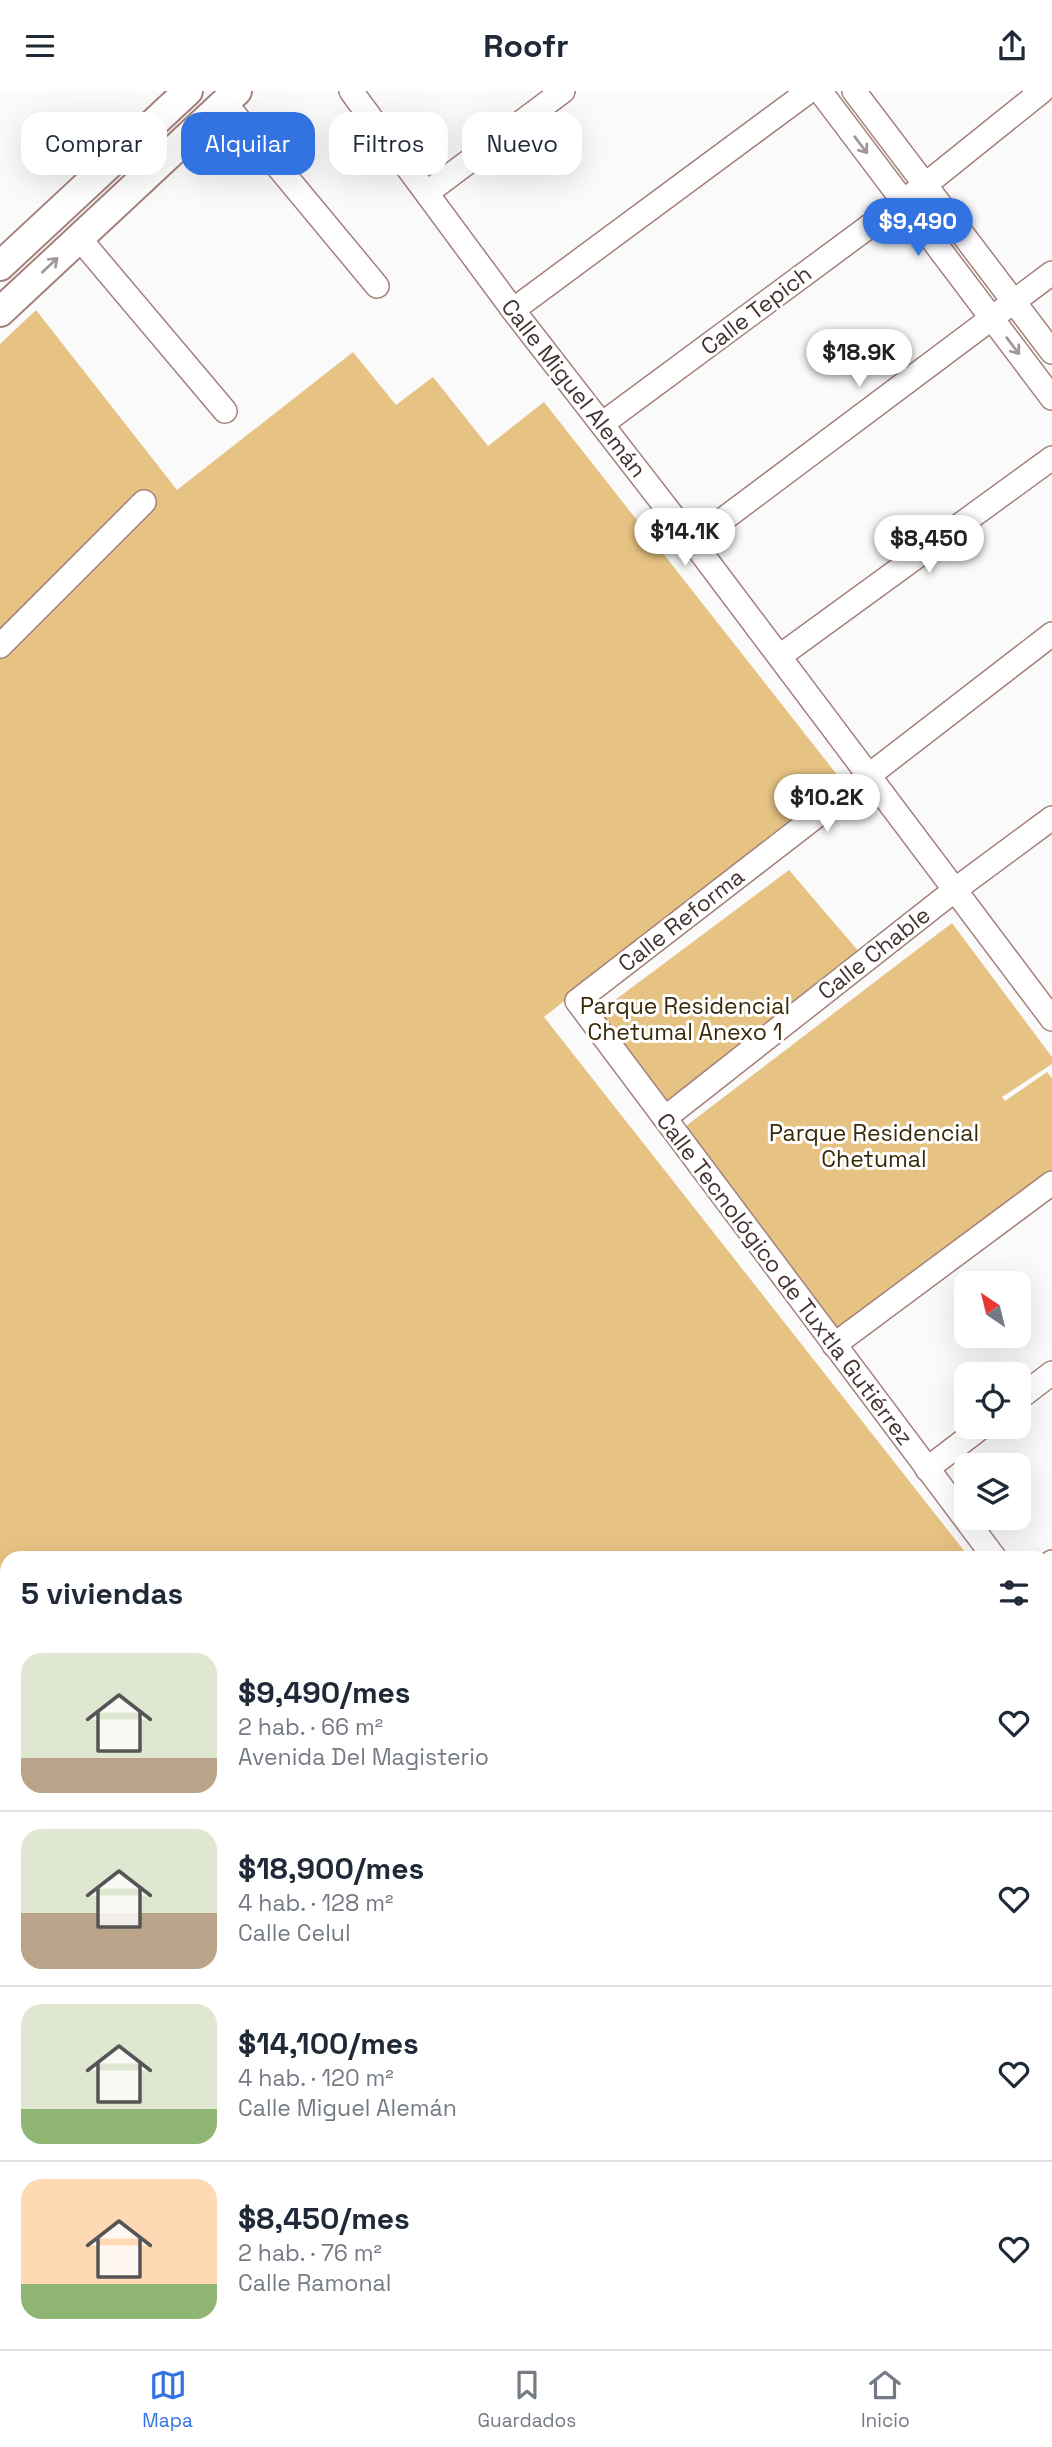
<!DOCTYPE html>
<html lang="es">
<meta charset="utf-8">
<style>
body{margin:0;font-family:"Space Grotesk",sans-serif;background:#f6f6f7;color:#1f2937;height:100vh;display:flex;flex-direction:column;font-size:26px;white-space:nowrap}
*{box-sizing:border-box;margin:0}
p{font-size:23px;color:#747a83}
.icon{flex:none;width:38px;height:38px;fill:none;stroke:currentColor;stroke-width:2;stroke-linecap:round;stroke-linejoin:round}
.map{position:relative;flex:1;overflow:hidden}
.panel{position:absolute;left:0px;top:1460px;width:1054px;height:800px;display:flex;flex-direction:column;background:#fff;border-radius:21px 21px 0 0;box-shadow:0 7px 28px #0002}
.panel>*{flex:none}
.hud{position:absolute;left:21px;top:21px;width:700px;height:63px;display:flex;gap:14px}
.needle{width:46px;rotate:325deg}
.tools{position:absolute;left:954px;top:1180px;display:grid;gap:14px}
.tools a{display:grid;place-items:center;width:77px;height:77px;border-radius:14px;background:#fff;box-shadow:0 7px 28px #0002;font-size:35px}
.price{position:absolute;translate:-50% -60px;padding:0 16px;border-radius:24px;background:#fff;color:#222;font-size:23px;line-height:46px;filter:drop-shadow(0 2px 4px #0008)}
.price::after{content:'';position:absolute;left:50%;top:42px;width:21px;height:16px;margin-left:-10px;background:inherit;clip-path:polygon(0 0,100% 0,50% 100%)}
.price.on{background:#3273e1;color:#fff}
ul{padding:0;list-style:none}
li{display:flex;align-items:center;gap:21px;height:175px;padding:0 21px}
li+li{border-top:2px solid #e0e1e3}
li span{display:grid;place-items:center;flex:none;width:196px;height:140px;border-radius:21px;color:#555}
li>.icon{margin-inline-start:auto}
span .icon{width:84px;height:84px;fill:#fffc;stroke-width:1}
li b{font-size:30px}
h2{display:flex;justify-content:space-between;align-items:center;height:84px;padding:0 21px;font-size:30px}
.pill{padding:0 24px;border-radius:21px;background:#fff;box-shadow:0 7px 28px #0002;font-size:24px;line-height:63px}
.pill.on{background:#3273e1;color:#fff}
header{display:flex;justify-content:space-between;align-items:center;height:91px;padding:0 21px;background:#fff;font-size:32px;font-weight:800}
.tab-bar{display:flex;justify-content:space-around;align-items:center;height:98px;border-top:2px solid #e0e1e3;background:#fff;font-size:19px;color:#747a83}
.tab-bar a{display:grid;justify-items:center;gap:4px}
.tab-bar .on{color:#3273e1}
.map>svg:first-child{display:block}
.green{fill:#e7c383}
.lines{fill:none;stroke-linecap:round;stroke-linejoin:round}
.minor-casing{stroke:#a5817b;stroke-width:26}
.major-casing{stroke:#a5817b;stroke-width:32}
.minor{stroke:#fff;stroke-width:23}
.major{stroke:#fff;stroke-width:28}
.oneway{stroke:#a19998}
.labels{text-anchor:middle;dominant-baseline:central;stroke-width:6;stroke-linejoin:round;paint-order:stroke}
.street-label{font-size:23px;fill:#433331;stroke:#fff}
.park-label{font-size:23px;fill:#392805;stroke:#fff}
</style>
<header><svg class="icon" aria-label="menu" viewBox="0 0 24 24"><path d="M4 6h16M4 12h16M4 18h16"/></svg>Roofr<svg class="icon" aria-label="share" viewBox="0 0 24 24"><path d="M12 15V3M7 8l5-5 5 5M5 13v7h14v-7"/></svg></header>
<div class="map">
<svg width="1052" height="2258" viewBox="0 0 1052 2258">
<rect width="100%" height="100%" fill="#fafafa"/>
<g class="green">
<polygon points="36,219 177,399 353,261 396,314 433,286 488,355 544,311 842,690 544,926 969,1466 7,1466 7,1756 0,1762 0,253"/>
<polygon points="789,779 860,862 665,1018 595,924"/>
<polygon points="952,832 1052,966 1052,973 1002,1006 1005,1010 1047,981 1052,987 1052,1084 835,1247 682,1038"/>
<polygon points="1047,1564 1052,1571 1052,1829 1047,1834"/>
<polygon points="0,1870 7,1878 7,2147 0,2155"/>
</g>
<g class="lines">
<defs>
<g id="minor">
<polyline points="351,0 513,219 693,451 1052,928"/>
<polyline points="820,0 1052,307"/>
<polyline points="854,0 1052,261"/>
<polyline points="225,12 377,195"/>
<polyline points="428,101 563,0"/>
<polyline points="79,147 225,320"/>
<polyline points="513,219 809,0"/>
<polyline points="602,333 925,94 1042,0"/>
<polyline points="693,451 1052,182"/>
<polyline points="0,555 144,411"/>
<polyline points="780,565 1052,367"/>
<polyline points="665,1027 956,798 1052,727"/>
<polyline points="834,1254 1052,1092"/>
<polyline points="1018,1308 1052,1282"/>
<polyline points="927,1378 983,1335"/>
<polyline points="994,1466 577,910 1052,543"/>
<polyline points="1046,1475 1052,1471"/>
<polyline points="1046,1537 1052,1545"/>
<polyline points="0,1837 7,1844"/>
<polyline points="0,2248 9,2258"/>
<polyline points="374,2252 379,2258"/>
<polyline points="851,2252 856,2258"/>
<polyline points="1032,2252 1036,2258"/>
<polyline points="281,2258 289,2252"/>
<polyline points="506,2258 513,2252"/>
</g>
<g id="major">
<polyline points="0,175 188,0"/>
<polyline points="0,221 237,0"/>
<polyline points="1046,1855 1052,1851"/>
<polyline points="1046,1900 1052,1896"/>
<polyline points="533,2258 540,2252"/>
<polyline points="590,2258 597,2252"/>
</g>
</defs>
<use href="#minor" class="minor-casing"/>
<use href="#major" class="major-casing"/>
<use href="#minor" class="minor"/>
<use href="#major" class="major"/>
</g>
<defs><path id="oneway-shaft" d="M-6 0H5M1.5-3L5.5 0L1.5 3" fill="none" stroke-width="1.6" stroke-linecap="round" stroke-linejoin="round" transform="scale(1.75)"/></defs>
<g class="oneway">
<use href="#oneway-shaft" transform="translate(861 54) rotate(53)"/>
<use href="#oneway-shaft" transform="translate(50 174) rotate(-43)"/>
<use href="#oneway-shaft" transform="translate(1013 255) rotate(53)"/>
</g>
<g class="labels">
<g class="street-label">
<text transform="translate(756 219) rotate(-37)">Calle Tepich</text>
<text transform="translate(574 297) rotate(52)">Calle Miguel Alemán</text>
<text transform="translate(681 829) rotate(-38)">Calle Reforma</text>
<text transform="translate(874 862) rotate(-38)">Calle Chable</text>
<text transform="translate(785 1188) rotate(53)">Calle Tecnológico de Tuxtla Gutiérrez</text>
</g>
<g class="park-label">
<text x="685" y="915">Parque Residencial<tspan x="685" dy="26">Chetumal Anexo 1</tspan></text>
<text x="874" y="1042">Parque Residencial<tspan x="874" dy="26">Chetumal</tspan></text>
</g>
</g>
</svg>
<div class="tools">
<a><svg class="needle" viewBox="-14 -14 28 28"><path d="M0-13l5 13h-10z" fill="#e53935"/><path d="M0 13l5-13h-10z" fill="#747a83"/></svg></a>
<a><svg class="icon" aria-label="locate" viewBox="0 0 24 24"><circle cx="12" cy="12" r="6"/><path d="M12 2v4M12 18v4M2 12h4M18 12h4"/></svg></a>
<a><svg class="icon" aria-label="layers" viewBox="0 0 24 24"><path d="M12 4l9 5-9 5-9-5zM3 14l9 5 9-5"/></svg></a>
</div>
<b class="price on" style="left:918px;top:167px">$9,490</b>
<b class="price" style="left:859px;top:298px">$18.9K</b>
<b class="price" style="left:685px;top:477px">$14.1K</b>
<b class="price" style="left:929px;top:484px">$8,450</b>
<b class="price" style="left:827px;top:743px">$10.2K</b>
<div class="hud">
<a class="pill">Comprar</a>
<a class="pill on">Alquilar</a>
<a class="pill">Filtros</a>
<a class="pill">Nuevo</a>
</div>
<section class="panel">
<h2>5 viviendas<svg class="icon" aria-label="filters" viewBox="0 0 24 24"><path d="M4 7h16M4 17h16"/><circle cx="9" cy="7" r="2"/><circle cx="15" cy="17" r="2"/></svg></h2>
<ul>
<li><span style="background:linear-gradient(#dfe7d0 75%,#b9a48a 0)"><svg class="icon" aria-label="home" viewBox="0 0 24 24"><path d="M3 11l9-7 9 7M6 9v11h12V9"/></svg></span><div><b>$9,490/mes</b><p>2 hab. · 66 m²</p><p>Avenida Del Magisterio</p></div><svg class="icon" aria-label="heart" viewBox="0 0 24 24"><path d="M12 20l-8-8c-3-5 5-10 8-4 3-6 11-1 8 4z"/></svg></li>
<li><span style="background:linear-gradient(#dfe7d0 60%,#b9a48a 0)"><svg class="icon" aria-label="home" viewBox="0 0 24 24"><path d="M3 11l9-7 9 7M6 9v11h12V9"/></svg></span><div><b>$18,900/mes</b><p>4 hab. · 128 m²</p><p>Calle Celul</p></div><svg class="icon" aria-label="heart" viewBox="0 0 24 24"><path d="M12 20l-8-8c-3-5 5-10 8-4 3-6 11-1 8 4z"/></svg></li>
<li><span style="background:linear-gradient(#dfe7d0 75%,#8fb573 0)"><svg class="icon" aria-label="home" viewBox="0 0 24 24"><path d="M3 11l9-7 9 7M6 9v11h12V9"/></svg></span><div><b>$14,100/mes</b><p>4 hab. · 120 m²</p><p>Calle Miguel Alemán</p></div><svg class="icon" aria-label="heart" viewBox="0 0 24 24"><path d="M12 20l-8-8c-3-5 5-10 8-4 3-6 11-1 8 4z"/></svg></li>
<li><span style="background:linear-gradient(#ffd9b3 75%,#8fb573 0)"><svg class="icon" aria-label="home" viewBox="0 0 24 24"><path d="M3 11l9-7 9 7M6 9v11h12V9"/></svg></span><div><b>$8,450/mes</b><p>2 hab. · 76 m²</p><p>Calle Ramonal</p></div><svg class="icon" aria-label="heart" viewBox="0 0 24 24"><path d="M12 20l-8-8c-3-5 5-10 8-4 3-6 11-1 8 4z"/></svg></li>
</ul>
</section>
</div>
<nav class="tab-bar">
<a class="on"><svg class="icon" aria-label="map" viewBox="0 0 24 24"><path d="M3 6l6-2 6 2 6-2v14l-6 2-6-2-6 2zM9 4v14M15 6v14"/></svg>Mapa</a>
<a><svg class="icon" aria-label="saved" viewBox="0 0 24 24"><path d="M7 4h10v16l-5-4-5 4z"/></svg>Guardados</a>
<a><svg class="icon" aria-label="home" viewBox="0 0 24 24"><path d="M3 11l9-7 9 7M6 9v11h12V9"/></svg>Inicio</a>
</nav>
